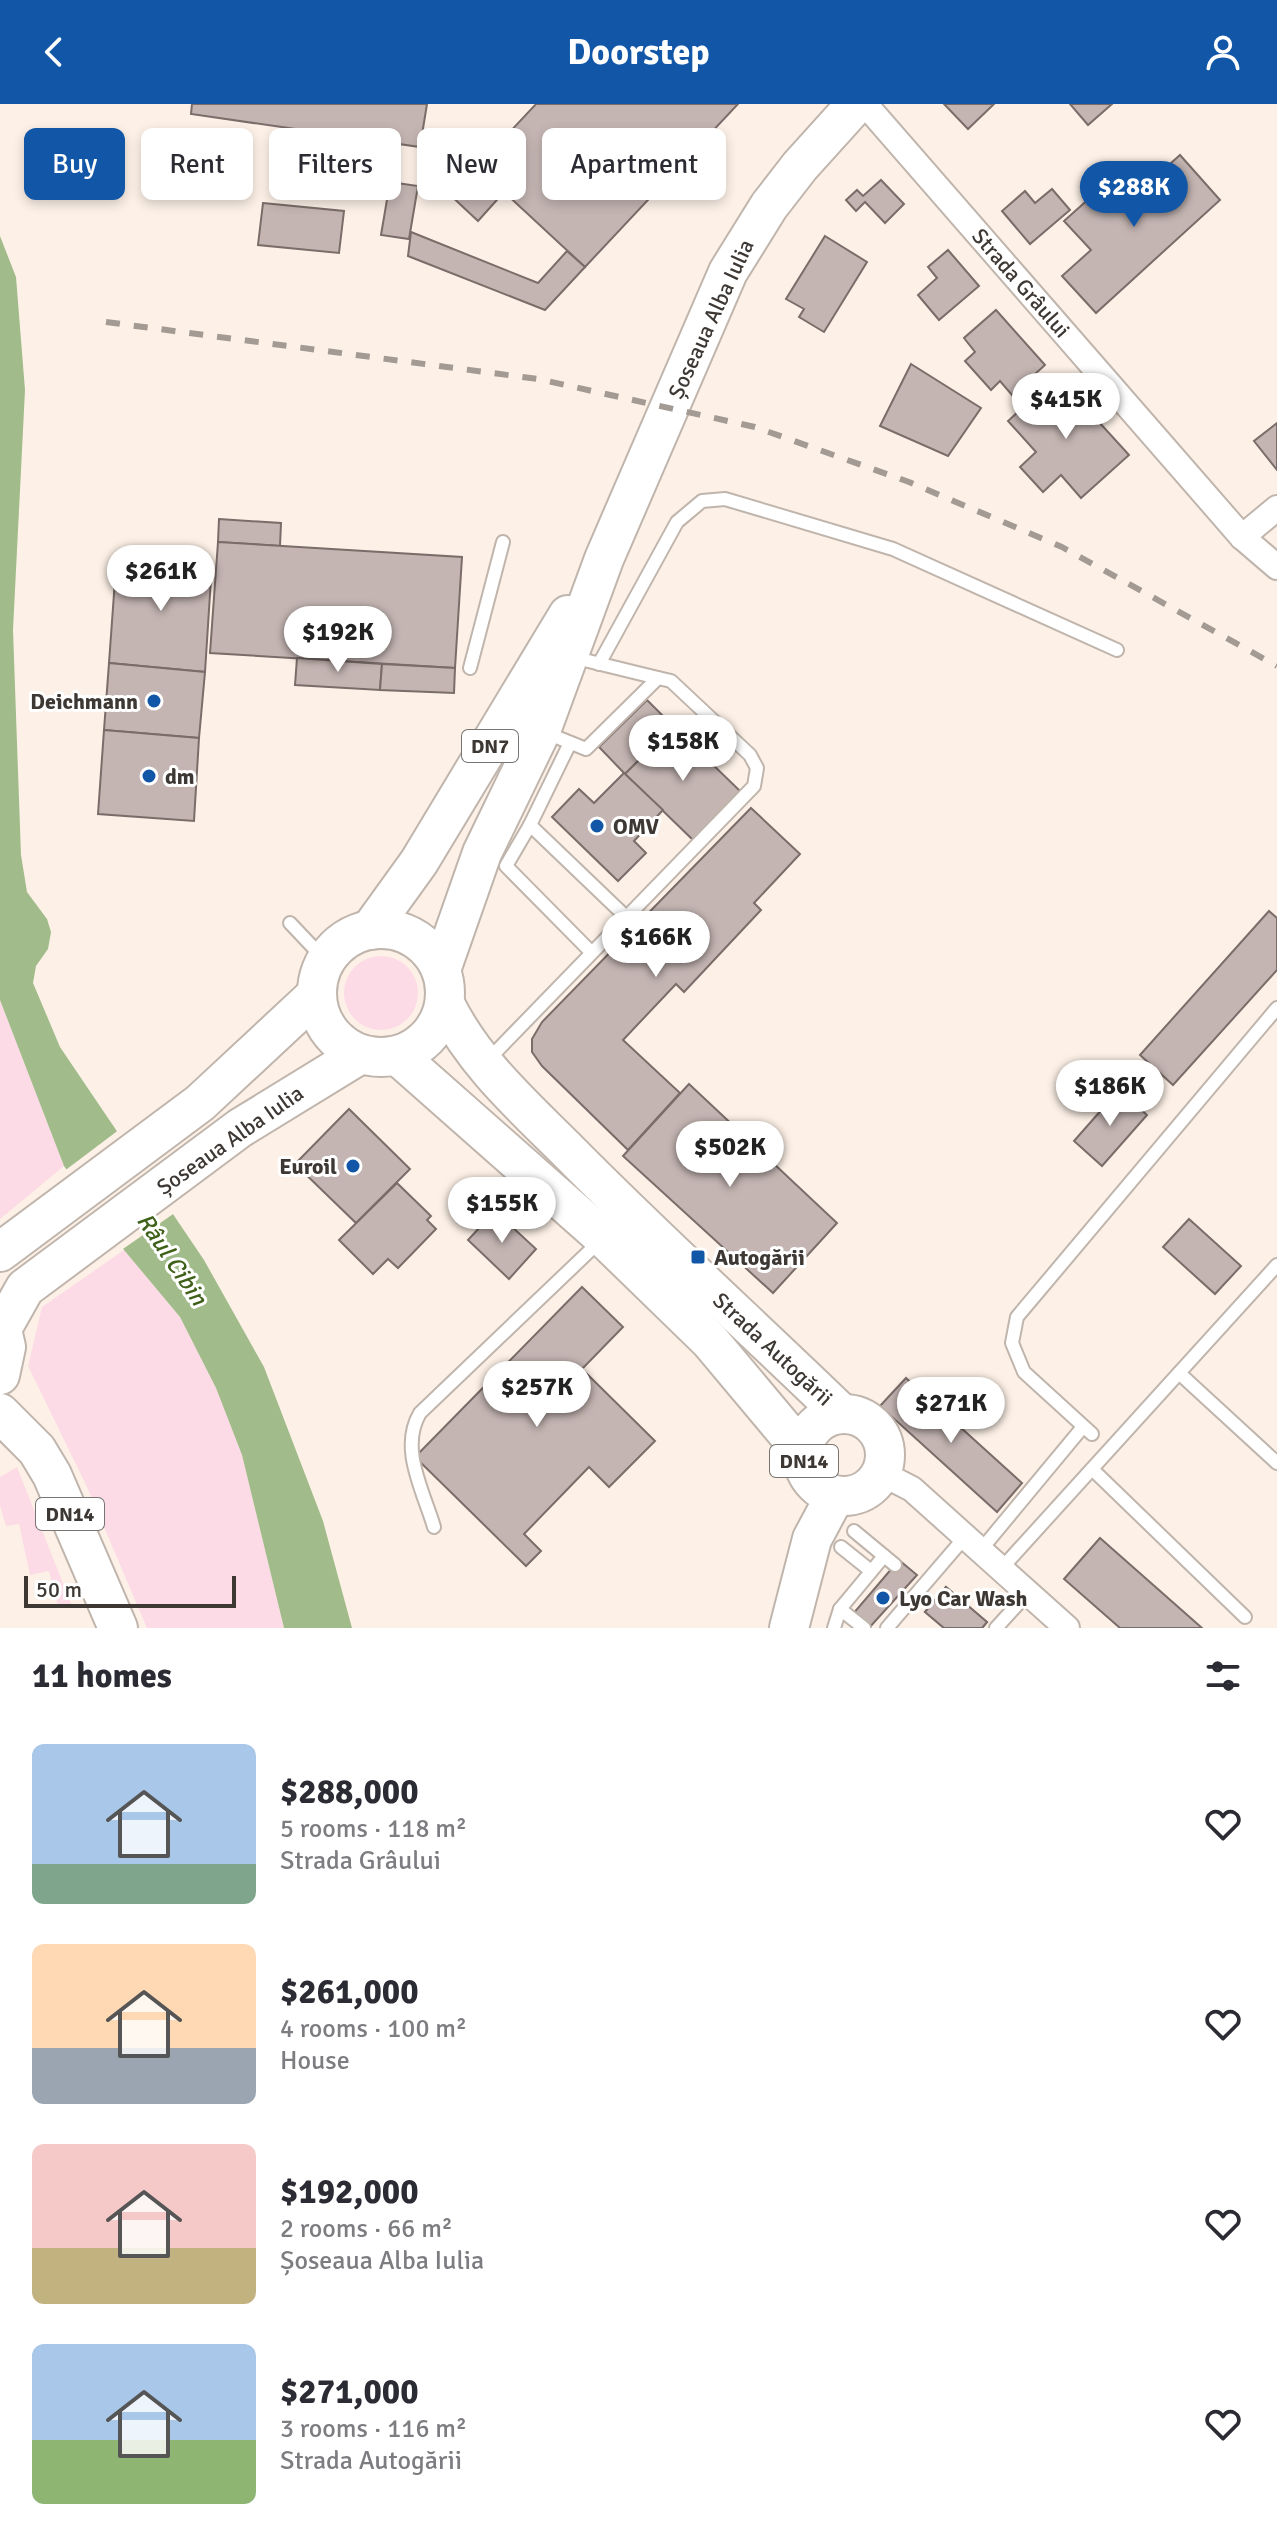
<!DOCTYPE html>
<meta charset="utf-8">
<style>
body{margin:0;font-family:Signika,sans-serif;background:#f2f2f3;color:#2b2b33;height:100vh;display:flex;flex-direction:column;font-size:30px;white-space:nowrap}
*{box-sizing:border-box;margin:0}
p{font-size:26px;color:#7c7c81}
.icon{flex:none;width:44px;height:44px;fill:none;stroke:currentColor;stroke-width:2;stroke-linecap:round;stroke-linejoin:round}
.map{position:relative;height:1524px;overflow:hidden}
.panel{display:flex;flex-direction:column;background:#fff;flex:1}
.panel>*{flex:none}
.hud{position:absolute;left:24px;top:24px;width:800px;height:72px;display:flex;gap:16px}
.scale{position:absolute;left:24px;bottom:20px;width:212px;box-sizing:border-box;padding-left:8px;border:4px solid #3d3834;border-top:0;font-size:22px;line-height:28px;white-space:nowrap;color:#3d3834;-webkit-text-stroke:6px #fff;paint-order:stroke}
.price{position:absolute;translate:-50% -68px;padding:0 18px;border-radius:28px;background:#fff;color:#222;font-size:26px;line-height:52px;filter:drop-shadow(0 2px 4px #0008)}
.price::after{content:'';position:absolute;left:50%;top:48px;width:24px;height:18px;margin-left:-12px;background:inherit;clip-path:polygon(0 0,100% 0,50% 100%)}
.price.current{background:#1257a7;color:#fff}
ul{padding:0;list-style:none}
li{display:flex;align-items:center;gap:24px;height:200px;padding:0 32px}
li span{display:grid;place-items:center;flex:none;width:224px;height:160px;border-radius:12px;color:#555}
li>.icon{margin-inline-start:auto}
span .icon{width:96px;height:96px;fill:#fffc;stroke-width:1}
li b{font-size:34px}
h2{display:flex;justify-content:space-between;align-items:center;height:96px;padding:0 32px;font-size:34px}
.chip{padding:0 28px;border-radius:12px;background:#fff;box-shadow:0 4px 12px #0003;font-size:28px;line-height:72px}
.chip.current{background:#1257a7;color:#fff}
header{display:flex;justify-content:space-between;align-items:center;height:104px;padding:0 32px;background:#1257a7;color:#fff;font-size:36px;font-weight:700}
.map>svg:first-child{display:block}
.green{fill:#fcdbe6}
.water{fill:#a1bc8a}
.pier{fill:#fdf1e7}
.building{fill:#c4b5b2;stroke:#7a6c69;stroke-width:2}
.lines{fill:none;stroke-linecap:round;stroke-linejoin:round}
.lane-casing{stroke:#c0b5ac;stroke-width:16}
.street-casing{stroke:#c0b5ac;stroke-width:28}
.primary-casing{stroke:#c0b5ac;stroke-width:42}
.lane{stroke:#fff;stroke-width:12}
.street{stroke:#fff;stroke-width:24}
.primary{stroke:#fff;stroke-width:38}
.rail{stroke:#a39a93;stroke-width:6;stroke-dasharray:14 14;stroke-linecap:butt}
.poi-dot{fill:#1257a7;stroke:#fff;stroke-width:3}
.labels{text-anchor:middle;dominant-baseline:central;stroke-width:6;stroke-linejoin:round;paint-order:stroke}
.shield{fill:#fff;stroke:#777471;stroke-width:2}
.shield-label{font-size:20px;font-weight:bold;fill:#3d3834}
.street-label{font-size:22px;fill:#3d3834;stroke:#fff}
.poi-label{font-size:22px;font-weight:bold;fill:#3d3834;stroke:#fff;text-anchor:start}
.water-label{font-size:24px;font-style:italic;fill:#3f6019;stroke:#fff}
</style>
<header><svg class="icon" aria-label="back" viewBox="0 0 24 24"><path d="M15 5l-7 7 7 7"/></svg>Doorstep<svg class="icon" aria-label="person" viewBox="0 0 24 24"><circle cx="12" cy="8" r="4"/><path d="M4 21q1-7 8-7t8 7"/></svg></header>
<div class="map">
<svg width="1277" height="1524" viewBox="0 0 1277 1524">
<rect width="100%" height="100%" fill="#fdf1e7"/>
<g class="green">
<circle cx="381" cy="889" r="37"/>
<polygon points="0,896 64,1062 0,1115"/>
<polygon points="124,1146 180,1213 216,1284 242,1351 284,1524 147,1524 87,1383 28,1262 42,1203"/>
<polygon points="17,1363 72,1502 58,1503 49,1467 30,1471 19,1420 6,1422 0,1402 0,1373"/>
</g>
<polygon class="water" points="0,132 16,173 25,286 13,526 21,751 27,788 47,815 51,828 48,845 36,862 33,879 60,943 204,1156 264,1263 323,1417 352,1524 284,1524 242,1351 216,1284 180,1213 124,1146 64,1062 0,896"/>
<polygon class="pier" points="120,1025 176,1108 120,1147 63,1068"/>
<g class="building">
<polygon points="192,0 427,0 420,43 191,10"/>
<polygon points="536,0 738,0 585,163 477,63"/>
<polygon points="944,0 994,0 968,25"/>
<polygon points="1070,0 1112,0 1088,21"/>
<polygon points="1180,51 1220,96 1096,209 1062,172 1091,146 1064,117 1112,74 1131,95"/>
<polygon points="473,60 504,88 478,117 447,88"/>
<polygon points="881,76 904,100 885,119 865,98 856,107 846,96 857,86 863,92"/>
<polygon points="390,78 418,82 409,135 381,131"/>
<polygon points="1052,85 1070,106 1030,140 1002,107 1025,87 1035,99"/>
<polygon points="263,99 344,107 339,149 258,141"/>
<polygon points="411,128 538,179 567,147 585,163 545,206 408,152"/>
<polygon points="825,132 867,158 824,228 799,213 804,205 786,195"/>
<polygon points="948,146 979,182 939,216 918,191 937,174 928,163"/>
<polygon points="996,206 1045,261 1012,291 1000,277 991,286 965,257 975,248 964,234"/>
<polygon points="911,260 981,304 948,352 880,322"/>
<polygon points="1057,272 1129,351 1081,394 1061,371 1043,388 1020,363 1036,348 1008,317"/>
<polygon points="1277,319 1277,366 1254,337"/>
<polygon points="219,415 281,419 280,442 218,438"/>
<polygon points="218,438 462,453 455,564 210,549"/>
<polygon points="117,448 212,459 205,568 109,559"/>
<polygon points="297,554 382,560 380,586 295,581"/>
<polygon points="109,559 205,568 199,634 104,626"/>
<polygon points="382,560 455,564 454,589 380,586"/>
<polygon points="647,596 673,622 625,670 599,643"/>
<polygon points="673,622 740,687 693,736 625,670"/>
<polygon points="104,626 199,634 194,717 98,710"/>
<polygon points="624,669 663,706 634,737 646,749 618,777 552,713 579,685 594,699"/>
<polygon points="751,704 800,750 754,799 761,806 684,888 676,880 623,936 680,989 628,1046 542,962 532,948 532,935 542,918"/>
<polygon points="1269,807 1277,814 1277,866 1173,981 1140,951"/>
<polygon points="689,980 837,1119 773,1189 623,1052"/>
<polygon points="1119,986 1147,1011 1102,1062 1074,1037"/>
<polygon points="349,1005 410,1065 356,1119 295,1060"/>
<polygon points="397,1079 431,1112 427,1116 436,1125 398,1164 388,1155 373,1170 339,1136"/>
<polygon points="495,1107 536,1145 509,1175 468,1136"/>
<polygon points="1189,1115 1241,1162 1215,1190 1163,1143"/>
<polygon points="582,1183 623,1223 582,1265 655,1337 609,1383 589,1363 524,1430 541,1447 526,1462 415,1353"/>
<polygon points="906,1274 1022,1379 997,1408 880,1302"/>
<polygon points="1100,1434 1202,1524 1120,1524 1064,1475"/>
<polygon points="899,1456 917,1471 869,1524 852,1511"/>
<polygon points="946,1483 987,1518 982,1524 944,1524 925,1508"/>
<polygon points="946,1483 987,1518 982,1524 944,1524 925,1508"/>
</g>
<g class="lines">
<defs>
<g id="lane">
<polyline points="572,553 658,574"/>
<polyline points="599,560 677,418 702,397 725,395 893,445 1117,546"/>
<polyline points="470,564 503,438"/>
<polyline points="570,639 530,721 625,812"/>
<polyline points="530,721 506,762 591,848"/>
<polyline points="290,819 325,856"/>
<polyline points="486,958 754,682 757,664 750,651 671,577 658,574 586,645 544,628"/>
<polyline points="1179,1269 1277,1359"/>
<polyline points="1092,1330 1024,1268 1012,1239 1017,1213 1277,904"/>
<polyline points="1092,1365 1245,1513"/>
<path d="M434,1423c-11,-37 -35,-79 -14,-114l181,-173"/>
<polyline points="854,1427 895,1461"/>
<polyline points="841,1443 871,1467"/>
<polyline points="980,1447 1082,1324"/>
<polyline points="1001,1465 1277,1161"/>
<polyline points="840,1505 864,1524"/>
<polyline points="834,1524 840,1505 884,1452"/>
<polyline points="887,1524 965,1433"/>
<polyline points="996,1524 1028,1489"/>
</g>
<g id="street">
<polyline points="865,0 1242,433 1277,463"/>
<polyline points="1242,433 1277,404"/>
<polyline points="881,1369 912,1385 1067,1524"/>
</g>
<g id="primary">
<circle cx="381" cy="889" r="64"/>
<polyline points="370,826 419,758 568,511"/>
<polyline points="441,866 482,749 541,627 604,455 728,168 769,102 800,62 856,0"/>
<path d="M445,900c29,59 78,102 124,148 89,90 182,174 273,262"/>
<polyline points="398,952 604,1134 710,1237 803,1348"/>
<polyline points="0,1148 200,999 316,891"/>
<polyline points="0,1217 6,1243 0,1271"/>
<polyline points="3,1223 25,1184 240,1024 359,951"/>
<polyline points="0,1309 37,1346 52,1371 118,1524"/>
<circle cx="844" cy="1351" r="41"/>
<polyline points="789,1524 812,1435 835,1392"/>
</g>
</defs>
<use href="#lane" class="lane-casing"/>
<use href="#street" class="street-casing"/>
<use href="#primary" class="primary-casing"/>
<use href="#lane" class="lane"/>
<use href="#street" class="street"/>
<use href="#primary" class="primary"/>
<polyline class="rail" points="106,218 538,275 755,323 909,378 1062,443 1277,562"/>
</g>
<g class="poi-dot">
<circle cx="154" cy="597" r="8"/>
<circle cx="149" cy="672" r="8"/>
<circle cx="597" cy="722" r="8"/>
<circle cx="353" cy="1062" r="8"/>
<rect x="690" y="1145" width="16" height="16" rx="4"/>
<circle cx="883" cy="1494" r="8"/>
</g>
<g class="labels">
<g class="shield">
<rect x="462" y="626" width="56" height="32" rx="6"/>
<rect x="770" y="1341" width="68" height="32" rx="6"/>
<rect x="36" y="1394" width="68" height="32" rx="6"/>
</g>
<g class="shield-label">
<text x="490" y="642">DN7</text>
<text x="804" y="1357">DN14</text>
<text x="70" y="1410">DN14</text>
</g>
<g class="street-label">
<text transform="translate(1021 179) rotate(49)">Strada Grâului</text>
<text transform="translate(711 215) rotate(-65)">Șoseaua Alba Iulia</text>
<text transform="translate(230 1036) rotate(-35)">Șoseaua Alba Iulia</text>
<text transform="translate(773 1245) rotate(43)">Strada Autogării</text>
</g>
<g class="poi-label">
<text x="138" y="597" text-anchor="end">Deichmann</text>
<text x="165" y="672">dm</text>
<text x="613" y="722">OMV</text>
<text x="337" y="1062" text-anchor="end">Euroil</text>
<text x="714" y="1153">Autogării</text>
<text x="899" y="1494">Lyo Car Wash</text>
</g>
<g class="water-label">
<text transform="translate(172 1155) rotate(56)">Râul Cibin</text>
</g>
</g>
</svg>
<div class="scale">50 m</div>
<b class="price current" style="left:1134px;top:125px">$288K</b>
<b class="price" style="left:1066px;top:337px">$415K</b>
<b class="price" style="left:161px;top:509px">$261K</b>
<b class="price" style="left:338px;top:570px">$192K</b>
<b class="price" style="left:683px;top:679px">$158K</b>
<b class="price" style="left:656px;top:875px">$166K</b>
<b class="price" style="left:1110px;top:1024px">$186K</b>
<b class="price" style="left:730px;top:1085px">$502K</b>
<b class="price" style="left:502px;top:1141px">$155K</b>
<b class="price" style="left:537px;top:1325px">$257K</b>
<b class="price" style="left:951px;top:1341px">$271K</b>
<div class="hud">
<a class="chip current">Buy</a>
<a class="chip">Rent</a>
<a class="chip">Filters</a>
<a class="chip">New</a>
<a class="chip">Apartment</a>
</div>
</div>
<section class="panel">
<h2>11 homes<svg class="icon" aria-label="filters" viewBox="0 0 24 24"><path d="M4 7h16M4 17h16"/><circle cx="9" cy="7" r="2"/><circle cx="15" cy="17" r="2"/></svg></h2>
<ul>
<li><span style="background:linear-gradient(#a9c7e8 75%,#7fa58c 0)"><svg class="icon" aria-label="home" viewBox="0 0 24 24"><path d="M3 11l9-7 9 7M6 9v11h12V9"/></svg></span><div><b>$288,000</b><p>5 rooms · 118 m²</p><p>Strada Grâului</p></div><svg class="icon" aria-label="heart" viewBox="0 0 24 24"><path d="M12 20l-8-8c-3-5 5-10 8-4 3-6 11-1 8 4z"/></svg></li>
<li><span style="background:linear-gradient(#ffd9b3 65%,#9aa5b1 0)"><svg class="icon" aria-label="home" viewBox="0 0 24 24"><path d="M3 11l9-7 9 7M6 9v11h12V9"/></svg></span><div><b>$261,000</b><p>4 rooms · 100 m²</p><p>House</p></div><svg class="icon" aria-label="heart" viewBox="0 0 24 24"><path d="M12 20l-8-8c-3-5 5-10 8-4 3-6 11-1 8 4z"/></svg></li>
<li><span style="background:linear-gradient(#f6c9c9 65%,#c2b280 0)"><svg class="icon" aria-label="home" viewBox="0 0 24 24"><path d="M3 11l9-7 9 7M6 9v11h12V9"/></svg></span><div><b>$192,000</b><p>2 rooms · 66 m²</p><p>Șoseaua Alba Iulia</p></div><svg class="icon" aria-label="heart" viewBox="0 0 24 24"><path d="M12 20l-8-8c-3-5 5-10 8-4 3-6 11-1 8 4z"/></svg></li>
<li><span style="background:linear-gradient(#a9c7e8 60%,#8fb573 0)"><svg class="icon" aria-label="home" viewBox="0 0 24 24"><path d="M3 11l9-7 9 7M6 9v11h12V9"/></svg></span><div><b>$271,000</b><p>3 rooms · 116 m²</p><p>Strada Autogării</p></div><svg class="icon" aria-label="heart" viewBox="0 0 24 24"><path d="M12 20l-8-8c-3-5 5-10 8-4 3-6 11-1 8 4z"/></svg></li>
</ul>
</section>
